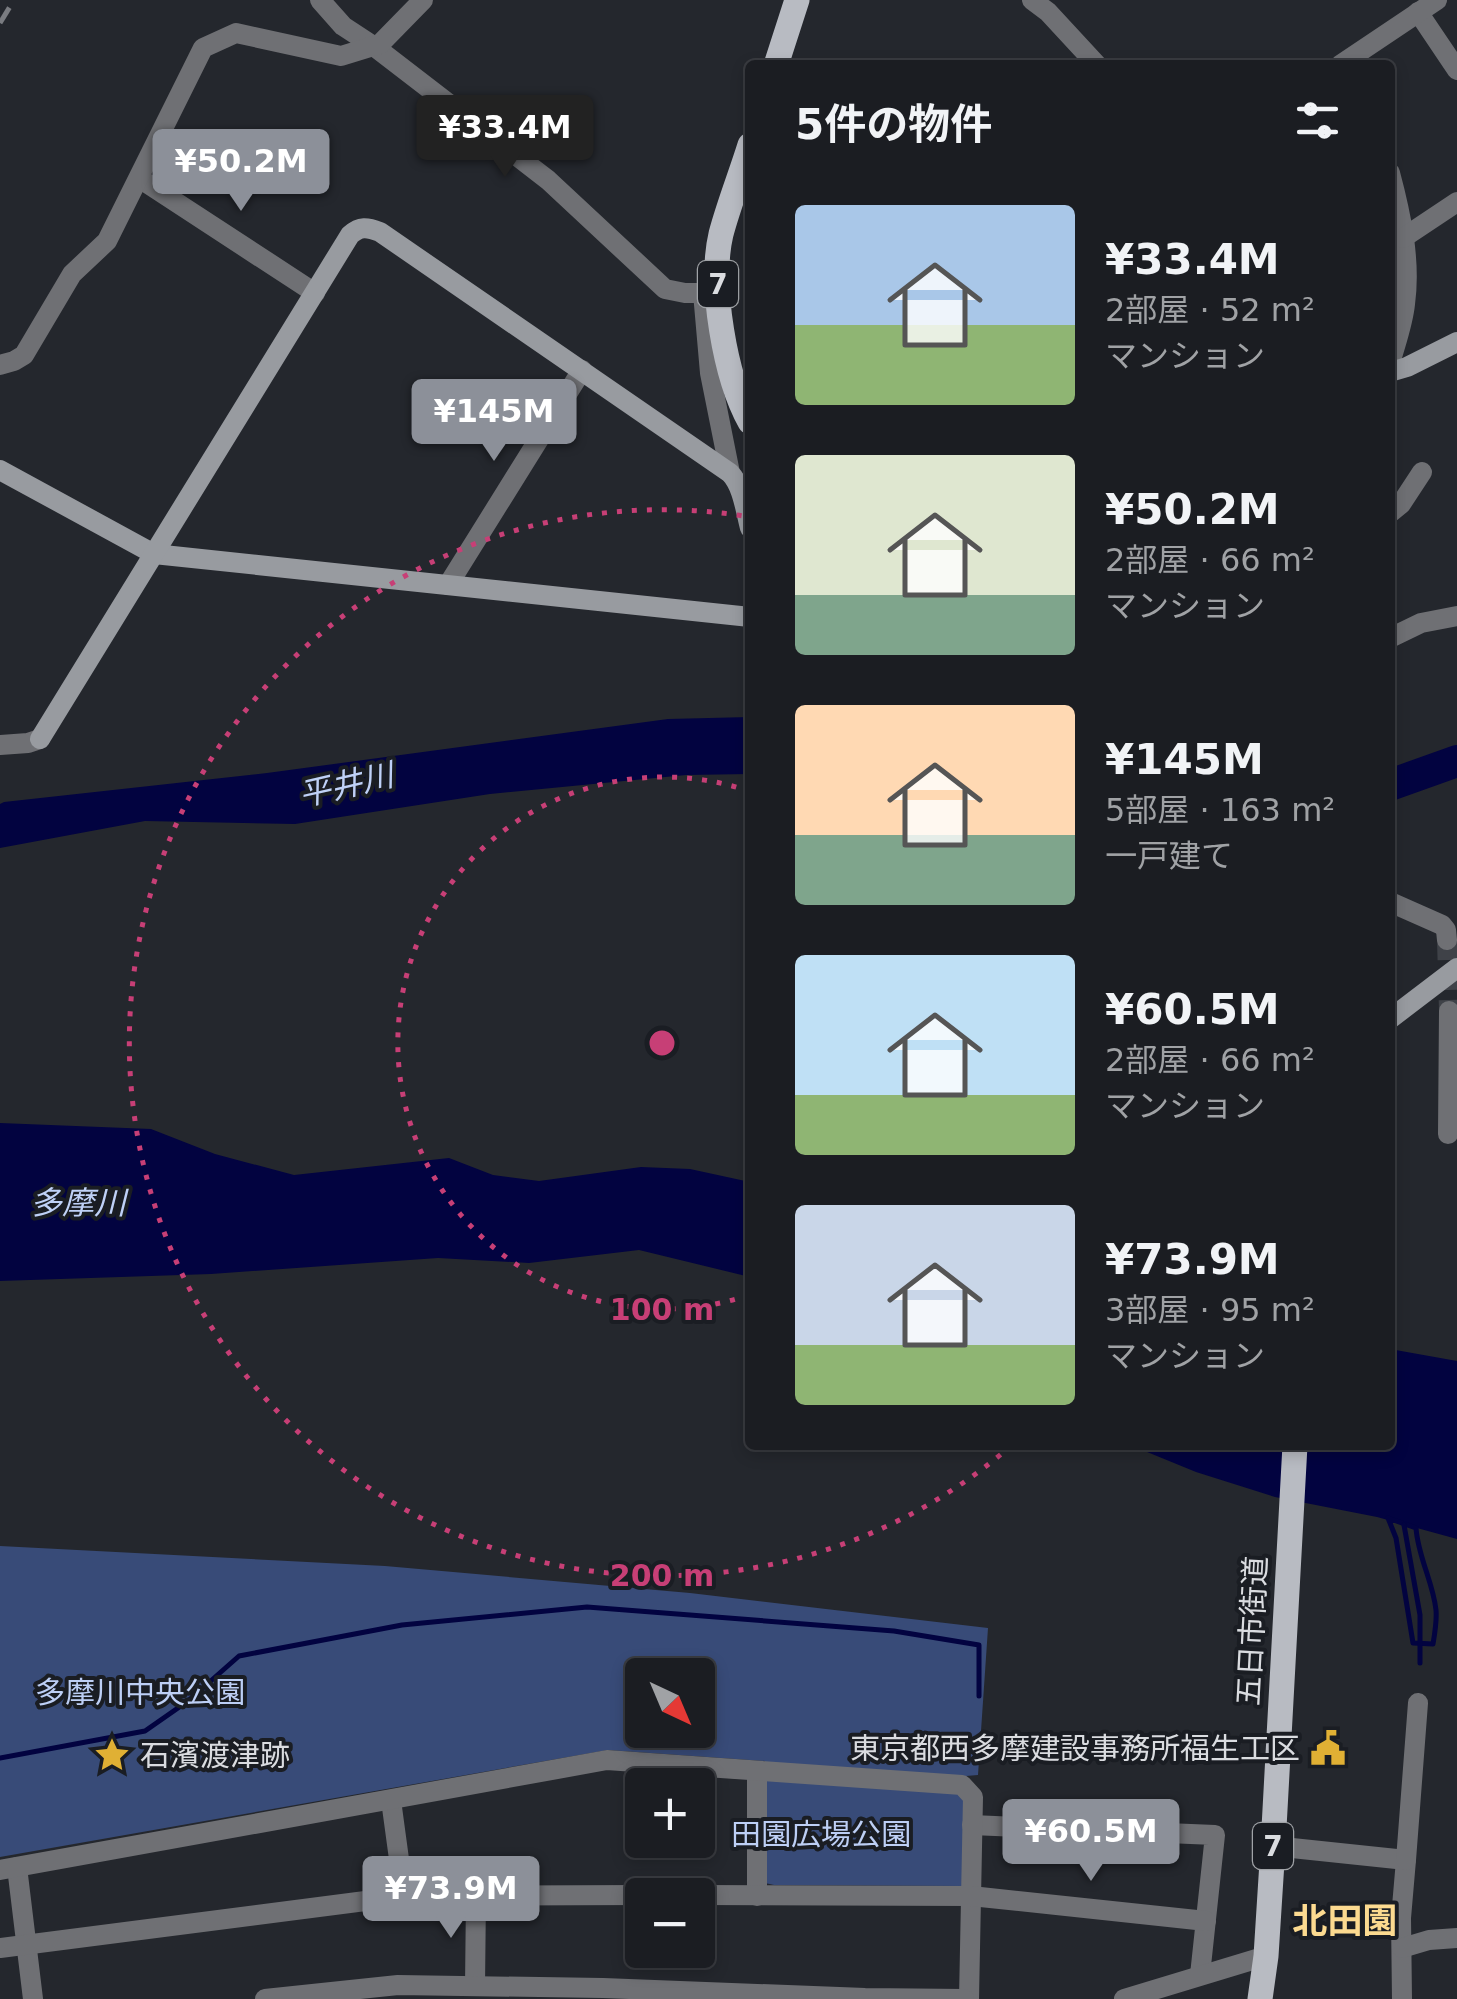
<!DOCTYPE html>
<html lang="ja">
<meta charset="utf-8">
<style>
body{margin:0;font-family:"DejaVu Sans","Noto Sans JP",sans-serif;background:#24262a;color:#f1f3f6;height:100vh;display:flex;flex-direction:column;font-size:38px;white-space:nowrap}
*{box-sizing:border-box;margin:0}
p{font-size:32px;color:#a0a2a5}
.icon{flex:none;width:55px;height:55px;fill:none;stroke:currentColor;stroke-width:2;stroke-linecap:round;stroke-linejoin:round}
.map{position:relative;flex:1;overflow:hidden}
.details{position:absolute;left:745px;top:60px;width:650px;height:1390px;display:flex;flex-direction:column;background:#1b1d22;border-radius:10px;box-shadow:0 5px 15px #0003,0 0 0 2px #393b40}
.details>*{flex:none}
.needle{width:65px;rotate:136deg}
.buttons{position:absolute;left:625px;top:1658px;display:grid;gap:20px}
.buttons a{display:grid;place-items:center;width:90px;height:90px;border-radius:10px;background:#1b1d22;box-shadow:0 5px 15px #0003,0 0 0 2px #393b40;font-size:50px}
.price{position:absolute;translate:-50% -85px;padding:0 22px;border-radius:10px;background:#8c9099;color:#fff;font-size:32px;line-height:65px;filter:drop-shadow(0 2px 5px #0008)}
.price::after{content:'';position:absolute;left:50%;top:60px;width:30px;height:22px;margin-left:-15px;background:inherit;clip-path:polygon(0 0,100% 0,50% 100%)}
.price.selected{background:#222;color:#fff}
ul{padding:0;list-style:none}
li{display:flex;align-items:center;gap:30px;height:250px;padding:0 50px}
li span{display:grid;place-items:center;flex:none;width:280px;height:200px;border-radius:10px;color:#555}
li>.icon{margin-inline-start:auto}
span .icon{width:120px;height:120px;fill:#fffc;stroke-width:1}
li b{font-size:42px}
h2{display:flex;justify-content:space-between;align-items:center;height:120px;padding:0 50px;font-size:42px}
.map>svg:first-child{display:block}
.green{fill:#384b78;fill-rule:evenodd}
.water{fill:#020340}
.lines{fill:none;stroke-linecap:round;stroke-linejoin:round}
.stream{stroke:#020340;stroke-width:5}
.river{stroke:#020340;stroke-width:32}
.street-tunnel{stroke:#3f4248;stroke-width:20;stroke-dasharray:20 10;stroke-linecap:butt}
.street{stroke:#6f7074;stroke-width:20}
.secondary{stroke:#989ba0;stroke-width:20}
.primary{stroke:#b8bbc2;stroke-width:25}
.rail{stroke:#7a7c81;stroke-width:5;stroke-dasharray:18 18;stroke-linecap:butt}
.ring{fill:none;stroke:#c73f76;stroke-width:5;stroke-dasharray:5 10}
.labels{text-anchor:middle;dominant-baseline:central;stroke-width:8;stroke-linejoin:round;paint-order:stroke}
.shield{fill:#1a1d23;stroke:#a0a3a7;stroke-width:2.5}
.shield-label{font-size:28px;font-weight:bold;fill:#dadce0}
.street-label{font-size:30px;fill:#dadce0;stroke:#1a1d23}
.park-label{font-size:30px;fill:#bdcff5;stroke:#1a1d23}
.poi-label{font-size:30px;fill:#dadce0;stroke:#1a1d23;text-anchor:end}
.water-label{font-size:32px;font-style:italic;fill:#bfd1f7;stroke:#1a1d23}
.quarter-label{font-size:35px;font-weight:bold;fill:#fcda90;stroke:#1a1d23}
.centre{fill:#c73f76;stroke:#1a1d23;stroke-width:5}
.ring-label{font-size:30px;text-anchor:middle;font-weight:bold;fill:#c73f76;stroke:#1a1d23;stroke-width:8;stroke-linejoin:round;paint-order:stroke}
</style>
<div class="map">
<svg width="1457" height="1999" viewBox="0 0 1457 1999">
<rect width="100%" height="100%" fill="#24272d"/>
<path class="green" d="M0,1546l385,20 305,27 298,35 -10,147 -12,1 -2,105 -2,5 -188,-1 -9,-2v-122l-157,-11 -608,107zM642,1675h56v55h-56z"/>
<g class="water">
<polygon points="750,717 750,774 686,775 490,794 295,824 145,821 0,848 0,804 4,802 267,773 668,719"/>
<polygon points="0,1123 151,1129 215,1154 294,1175 449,1158 493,1175 539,1181 641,1167 690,1169 750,1182 750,1277 639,1250 529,1263 438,1258 211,1274 0,1281"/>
<polygon points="1390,1349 1457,1361 1457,1539 1377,1517 1275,1497 1196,1472 1130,1445 1390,1445"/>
</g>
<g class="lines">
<g class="stream">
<path d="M1388,1518l28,10c2,29 17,54 20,82 1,11 -1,22 -3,34l-20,-1 -17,-105z"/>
<polyline points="1404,1525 1420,1615 1420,1663"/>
<polyline points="0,1758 145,1731 188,1701 239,1656 402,1625 587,1607 894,1631 979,1645 979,1696"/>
</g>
<polyline class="river" points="1390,785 1457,761"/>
<polyline class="street-tunnel" points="1447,940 1449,1011"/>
<g class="street">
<polyline points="320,0 343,26 375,47 548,180 665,289 685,293 718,293"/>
<polyline points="1032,0 1048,12 1097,65"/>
<polyline points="1418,12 1457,70"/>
<polyline points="1340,65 1437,0"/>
<path d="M1390,173c11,41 21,88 15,131 -2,20 -10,41 -15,60"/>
<polyline points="139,178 315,293"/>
<polyline points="1403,238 1457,202"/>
<polyline points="703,293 710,373 730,473"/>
<polyline points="0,365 14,361 24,355 72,274 107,241 203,48 236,33 341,56 380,44 423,0"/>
<polyline points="1390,513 1401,504 1422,472"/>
<polyline points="448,585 582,370"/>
<polyline points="1390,638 1421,623 1457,616"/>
<polyline points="0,745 28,743 40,739"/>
<polyline points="1390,902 1442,925 1446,930 1447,940"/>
<polyline points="1448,1134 1449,1011"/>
<polyline points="757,1771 757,1896"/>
<polyline points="391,1800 404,1896"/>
<polyline points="972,1825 1215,1835 1200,1975"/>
<polyline points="1273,1846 1406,1860 1401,1918 1402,1999"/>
<polyline points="1406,1860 1418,1703"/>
<polyline points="17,1867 33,1999"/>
<polyline points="0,1870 607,1760 962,1785 973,1797 969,1999"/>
<polyline points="698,1895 971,1896 1206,1921"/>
<polyline points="0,1948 404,1896 646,1895"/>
<polyline points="1402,1948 1429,1940 1457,1938"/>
<polyline points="475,1986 476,1896"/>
<polyline points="265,1999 398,1985 603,1988 865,1998 964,1999"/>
<polyline points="1124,1999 1266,1956"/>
</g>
<g class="secondary">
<polyline points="1390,372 1407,367 1457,342"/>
<polyline points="0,470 154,554 750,617"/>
<path d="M40,739l310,-504c10,-9 17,-8 30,-3l350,241c13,14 15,36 20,55"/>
<polyline points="1390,1019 1457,968"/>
</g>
<g class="primary">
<polyline points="776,65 797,0"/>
<path d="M750,145c-9,29 -21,59 -29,89 -12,51 4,143 29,188"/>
<polyline points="1260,1999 1266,1956 1273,1846 1295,1445"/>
</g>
<polyline class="rail" points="0,23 14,0"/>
</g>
<g class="ring">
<path d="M749 1295A266 266 0 1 1 749 791"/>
<path d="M1012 1445A533 533 0 1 1 750 517"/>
</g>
<defs>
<symbol id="civic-bare" viewBox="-9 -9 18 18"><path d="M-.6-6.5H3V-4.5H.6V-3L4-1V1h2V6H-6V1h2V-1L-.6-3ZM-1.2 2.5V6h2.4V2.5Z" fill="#e0b034" stroke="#1a1d23" stroke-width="2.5" paint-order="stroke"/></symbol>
<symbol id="sight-bare" viewBox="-9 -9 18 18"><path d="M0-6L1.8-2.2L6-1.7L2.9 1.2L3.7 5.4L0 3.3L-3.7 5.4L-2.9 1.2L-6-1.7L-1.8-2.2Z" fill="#e0b034" stroke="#1a1d23" stroke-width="2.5" paint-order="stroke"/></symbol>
</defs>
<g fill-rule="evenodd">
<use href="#civic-bare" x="1303" y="1723" width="50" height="50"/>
<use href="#sight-bare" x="87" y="1730" width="50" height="50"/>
</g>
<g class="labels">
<g class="shield">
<rect x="698" y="261" width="40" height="46" rx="8"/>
<rect x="1253" y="1823" width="40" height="46" rx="8"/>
</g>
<g class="shield-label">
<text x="718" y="284">7</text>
<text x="1273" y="1846">7</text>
</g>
<g class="street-label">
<text transform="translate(1252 1631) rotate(-87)">五日市街道</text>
</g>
<g class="park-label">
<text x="140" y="1692">多摩川中央公園</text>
<text x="821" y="1834">田園広場公園</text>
</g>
<g class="poi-label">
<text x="1300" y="1748">東京都西多摩建設事務所福生工区</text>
<text x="140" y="1755" text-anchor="start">石濱渡津跡</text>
</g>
<g class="water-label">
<text transform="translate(346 785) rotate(-13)">平井川</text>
<text x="78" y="1203">多摩川</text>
</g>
<g class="quarter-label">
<text x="1345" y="1921">北田園</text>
</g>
</g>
<circle cx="662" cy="1043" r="15" class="centre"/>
<g class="ring-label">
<text x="662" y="1320">100 m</text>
<text x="662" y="1586">200 m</text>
</g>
</svg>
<div class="buttons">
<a><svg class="needle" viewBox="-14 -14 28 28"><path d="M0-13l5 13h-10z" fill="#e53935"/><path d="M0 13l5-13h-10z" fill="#a0a2a5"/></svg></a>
<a>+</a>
<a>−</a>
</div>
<b class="price selected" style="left:505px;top:180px">¥33.4M</b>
<b class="price" style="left:241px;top:214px">¥50.2M</b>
<b class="price" style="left:494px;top:464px">¥145M</b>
<b class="price" style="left:1091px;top:1884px">¥60.5M</b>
<b class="price" style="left:451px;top:1941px">¥73.9M</b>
<section class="details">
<h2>5件の物件<svg class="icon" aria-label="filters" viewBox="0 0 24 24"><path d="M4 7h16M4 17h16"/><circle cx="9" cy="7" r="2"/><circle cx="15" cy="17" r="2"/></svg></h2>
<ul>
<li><span style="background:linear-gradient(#a9c7e8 60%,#8fb573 0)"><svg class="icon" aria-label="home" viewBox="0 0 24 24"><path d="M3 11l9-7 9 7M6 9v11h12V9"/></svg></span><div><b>¥33.4M</b><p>2部屋 · 52 m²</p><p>マンション</p></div></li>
<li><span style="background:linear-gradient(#dfe7d0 70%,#7fa58c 0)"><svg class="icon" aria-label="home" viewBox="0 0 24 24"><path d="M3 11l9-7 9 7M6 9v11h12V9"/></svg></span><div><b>¥50.2M</b><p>2部屋 · 66 m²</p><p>マンション</p></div></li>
<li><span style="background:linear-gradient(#ffd9b3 65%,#7fa58c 0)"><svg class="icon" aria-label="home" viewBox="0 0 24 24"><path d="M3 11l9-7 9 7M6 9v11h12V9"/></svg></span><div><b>¥145M</b><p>5部屋 · 163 m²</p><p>一戸建て</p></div></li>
<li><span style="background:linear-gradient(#bfe0f5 70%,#8fb573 0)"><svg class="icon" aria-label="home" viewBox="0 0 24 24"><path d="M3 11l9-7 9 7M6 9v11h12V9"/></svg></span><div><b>¥60.5M</b><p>2部屋 · 66 m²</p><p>マンション</p></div></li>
<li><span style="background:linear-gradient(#c9d6e8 70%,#8fb573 0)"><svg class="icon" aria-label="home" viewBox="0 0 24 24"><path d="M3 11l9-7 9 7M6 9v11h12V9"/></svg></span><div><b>¥73.9M</b><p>3部屋 · 95 m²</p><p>マンション</p></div></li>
</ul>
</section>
</div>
